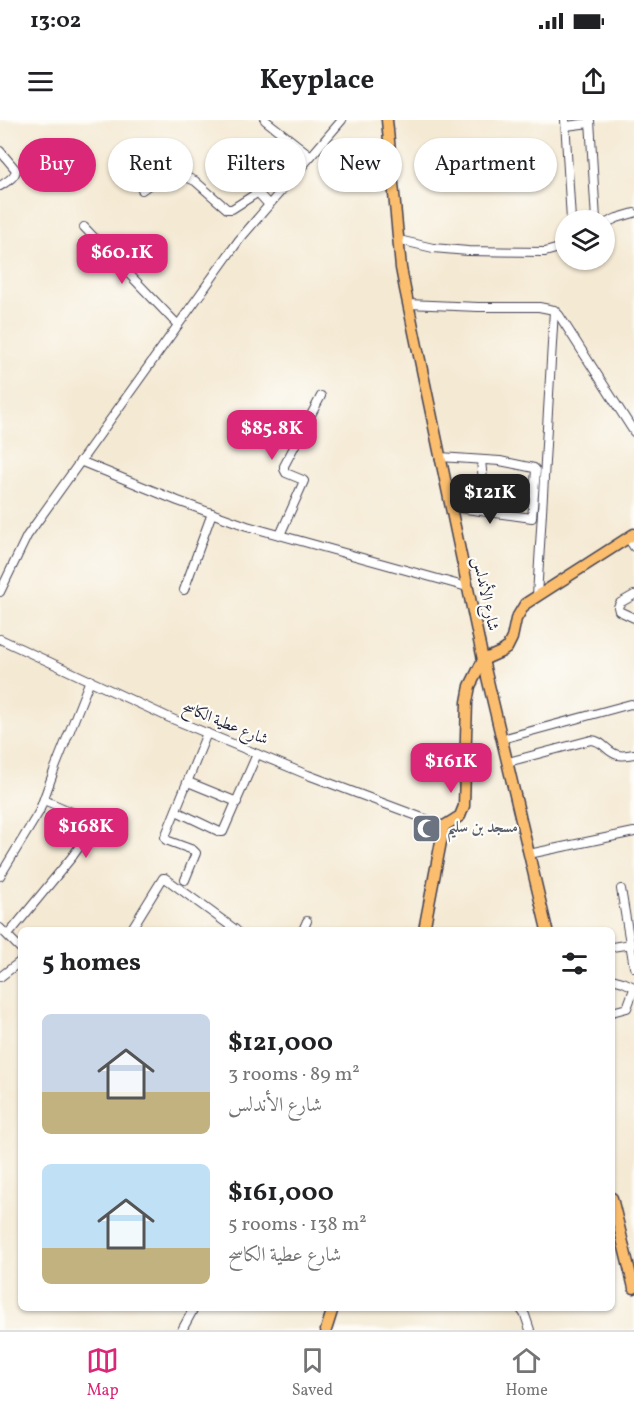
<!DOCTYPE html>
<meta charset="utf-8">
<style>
body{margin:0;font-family:Vollkorn,Amiri,serif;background:#f6f6f6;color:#202124;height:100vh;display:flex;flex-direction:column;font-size:22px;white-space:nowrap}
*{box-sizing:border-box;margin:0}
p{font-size:20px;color:#757577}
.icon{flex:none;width:33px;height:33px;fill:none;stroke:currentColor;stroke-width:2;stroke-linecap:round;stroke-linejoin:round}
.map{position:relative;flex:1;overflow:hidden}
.drawer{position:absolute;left:18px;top:807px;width:597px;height:384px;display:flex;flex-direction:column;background:#fff;border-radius:9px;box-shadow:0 2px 4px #0004}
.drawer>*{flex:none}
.hud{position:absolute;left:18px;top:18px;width:598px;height:54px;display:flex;gap:12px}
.fabs{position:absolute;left:555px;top:90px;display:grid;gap:12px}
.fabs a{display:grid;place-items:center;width:60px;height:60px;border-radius:50%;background:#fff;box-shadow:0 2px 4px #0004;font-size:30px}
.price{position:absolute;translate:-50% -51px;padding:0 14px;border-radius:12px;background:#db2777;color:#fff;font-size:20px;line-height:39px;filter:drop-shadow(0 2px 3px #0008)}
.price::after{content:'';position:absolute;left:50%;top:36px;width:18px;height:14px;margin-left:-9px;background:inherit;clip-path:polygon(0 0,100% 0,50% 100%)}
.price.selected{background:#222;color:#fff}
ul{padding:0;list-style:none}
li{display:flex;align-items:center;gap:18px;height:150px;padding:0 24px}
li span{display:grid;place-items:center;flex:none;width:168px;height:120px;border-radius:9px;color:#555}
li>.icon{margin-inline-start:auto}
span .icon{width:72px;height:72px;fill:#fffc;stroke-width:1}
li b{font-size:26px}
h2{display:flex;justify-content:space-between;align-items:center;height:72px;padding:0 24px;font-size:26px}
.chip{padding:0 21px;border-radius:27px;background:#fff;box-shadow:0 2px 4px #0004;font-size:21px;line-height:54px}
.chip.selected{background:#db2777;color:#fff}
.status{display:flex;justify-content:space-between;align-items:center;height:42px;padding:0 30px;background:#fff;direction:ltr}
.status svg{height:16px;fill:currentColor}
header{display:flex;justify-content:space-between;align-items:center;height:78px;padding:0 24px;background:#fff;font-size:27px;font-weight:700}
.dock{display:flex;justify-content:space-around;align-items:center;height:84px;border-top:2px solid #e0e0e0;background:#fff;font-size:16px;color:#757577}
.dock a{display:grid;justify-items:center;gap:3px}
.dock .selected{color:#db2777}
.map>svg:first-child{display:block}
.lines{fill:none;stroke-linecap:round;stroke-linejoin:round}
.minor-casing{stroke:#424052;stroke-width:10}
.major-casing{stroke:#424052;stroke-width:13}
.minor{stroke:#fff;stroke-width:8}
.major{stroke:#fbbe6e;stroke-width:10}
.labels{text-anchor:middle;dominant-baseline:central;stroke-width:4.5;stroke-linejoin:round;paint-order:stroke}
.street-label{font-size:16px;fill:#22223b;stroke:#fdfcf7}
.worship-label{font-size:16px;font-weight:bold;fill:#5b616d;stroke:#fdfcf7;text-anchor:start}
</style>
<div class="status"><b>13:02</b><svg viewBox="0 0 49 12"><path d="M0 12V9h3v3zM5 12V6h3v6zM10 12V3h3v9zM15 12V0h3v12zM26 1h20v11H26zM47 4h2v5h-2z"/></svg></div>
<header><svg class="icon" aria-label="menu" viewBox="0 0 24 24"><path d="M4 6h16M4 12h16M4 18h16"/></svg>Keyplace<svg class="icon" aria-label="share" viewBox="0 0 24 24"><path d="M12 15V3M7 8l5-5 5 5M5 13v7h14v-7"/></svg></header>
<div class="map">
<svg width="634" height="1210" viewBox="0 0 634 1210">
<rect width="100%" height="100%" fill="#fdfcf7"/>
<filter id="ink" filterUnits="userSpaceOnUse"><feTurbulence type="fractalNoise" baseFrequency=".0167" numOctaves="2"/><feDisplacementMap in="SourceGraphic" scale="12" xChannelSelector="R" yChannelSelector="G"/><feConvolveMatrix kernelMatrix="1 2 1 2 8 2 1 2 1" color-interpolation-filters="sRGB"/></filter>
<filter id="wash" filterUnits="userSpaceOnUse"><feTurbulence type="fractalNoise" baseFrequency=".008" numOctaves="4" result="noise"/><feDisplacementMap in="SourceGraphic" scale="24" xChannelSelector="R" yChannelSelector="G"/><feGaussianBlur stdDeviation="1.35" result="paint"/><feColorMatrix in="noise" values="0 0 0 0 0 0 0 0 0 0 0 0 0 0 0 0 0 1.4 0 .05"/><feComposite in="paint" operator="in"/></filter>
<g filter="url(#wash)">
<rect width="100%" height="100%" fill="#f4e9d3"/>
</g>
<g filter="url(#ink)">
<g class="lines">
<defs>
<g id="minor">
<polyline points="265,0 311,36"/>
<polyline points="565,0 571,100"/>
<polyline points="590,0 596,100"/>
<polyline points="566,6 590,3"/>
<path d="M0,31l16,19c-1,8 -10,12 -16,16"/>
<polyline points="142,70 170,50 195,61 227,89 232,89 257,73 260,75 269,85"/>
<polyline points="604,104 617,98 634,93"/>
<polyline points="84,107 178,205"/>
<polyline points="399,120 433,128 468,131 545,132 566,126"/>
<polyline points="408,184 478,187 539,187 554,190 559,195 634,312"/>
<polyline points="440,337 500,341 534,348 536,350 532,398 451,387"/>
<polyline points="481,340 486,392"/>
<polyline points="80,341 178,381 247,406 467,467"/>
<polyline points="280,415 304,361 303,360 286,353 284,349 284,346 321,276"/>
<polyline points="628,418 634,427"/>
<polyline points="184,470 212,393"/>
<polyline points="0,472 27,416 239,120 342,0"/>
<polyline points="634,475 620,483 618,487 619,491 634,498"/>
<polyline points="537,476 554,190"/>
<polyline points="0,519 170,598 308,655 444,706"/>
<polyline points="502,619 631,584 634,585"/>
<path d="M508,642l83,-22c12,0 16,13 27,15 5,1 11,0 16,-1"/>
<polyline points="188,662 237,682"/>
<polyline points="176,691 220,712 223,712 257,634"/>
<polyline points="529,734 634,712"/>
<polyline points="0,756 39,692 55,648 90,560"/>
<polyline points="185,760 196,733 193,730 166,720 165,717 207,613"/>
<polyline points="621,769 634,847"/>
<polyline points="0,808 21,829"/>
<polyline points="131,810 163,758 165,758 236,810"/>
<polyline points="303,810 307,801"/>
<polyline points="8,815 72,737 82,723 91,707 88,699 44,680"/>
<polyline points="612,827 631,824"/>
<polyline points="0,857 21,841"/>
<polyline points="612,859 623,862 634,867"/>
<polyline points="612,892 627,888 634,869"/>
<polyline points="520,1188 525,1195 530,1210"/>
<polyline points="182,1210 194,1188"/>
</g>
<g id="major">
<polyline points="387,0 401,148 405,169 483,540 547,810"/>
<polyline points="424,810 444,706 460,696 464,686 467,582 470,566 483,540 501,532 507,528 512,518 516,499 525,484 634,414"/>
<polyline points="612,1078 634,1168"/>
<polyline points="326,1210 333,1188"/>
</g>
</defs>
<use href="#minor" class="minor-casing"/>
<use href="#major" class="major-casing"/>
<use href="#minor" class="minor"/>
<use href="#major" class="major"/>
</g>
</g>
<defs>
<symbol id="mosque-square" viewBox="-11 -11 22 22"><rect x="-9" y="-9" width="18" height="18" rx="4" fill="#6b7280" stroke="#fdfcf7"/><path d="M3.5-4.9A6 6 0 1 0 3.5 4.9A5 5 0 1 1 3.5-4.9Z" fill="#fff"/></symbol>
</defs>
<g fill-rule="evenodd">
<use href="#mosque-square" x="410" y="692" width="33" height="33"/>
</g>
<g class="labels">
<g class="street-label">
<text transform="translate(485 474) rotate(78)">شارع الأندلس</text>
<text transform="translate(225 604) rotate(22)">شارع عطية الكاسح</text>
</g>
<g class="worship-label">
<text x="447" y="708">مسجد بن سليم</text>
</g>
</g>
</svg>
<div class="fabs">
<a><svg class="icon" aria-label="layers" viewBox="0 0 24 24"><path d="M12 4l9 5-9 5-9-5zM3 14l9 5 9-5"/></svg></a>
</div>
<b class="price" style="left:122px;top:165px">$60.1K</b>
<b class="price" style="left:272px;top:341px">$85.8K</b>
<b class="price selected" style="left:490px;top:405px">$121K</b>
<b class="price" style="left:451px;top:674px">$161K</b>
<b class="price" style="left:86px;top:739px">$168K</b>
<div class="hud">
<a class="chip selected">Buy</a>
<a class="chip">Rent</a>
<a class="chip">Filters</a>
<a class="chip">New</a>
<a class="chip">Apartment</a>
</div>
<section class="drawer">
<h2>5 homes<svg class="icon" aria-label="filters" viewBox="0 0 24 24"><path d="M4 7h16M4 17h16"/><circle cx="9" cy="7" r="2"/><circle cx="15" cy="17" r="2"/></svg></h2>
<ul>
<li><span style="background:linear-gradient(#c9d6e8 65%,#c2b280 0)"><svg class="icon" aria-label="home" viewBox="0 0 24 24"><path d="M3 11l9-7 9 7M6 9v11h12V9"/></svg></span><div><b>$121,000</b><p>3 rooms · 89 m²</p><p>شارع الأندلس</p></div></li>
<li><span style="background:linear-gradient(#bfe0f5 70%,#c2b280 0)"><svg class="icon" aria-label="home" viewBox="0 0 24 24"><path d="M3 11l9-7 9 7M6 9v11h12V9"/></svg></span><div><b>$161,000</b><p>5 rooms · 138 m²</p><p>شارع عطية الكاسح</p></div></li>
</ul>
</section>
</div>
<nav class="dock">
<a class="selected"><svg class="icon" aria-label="map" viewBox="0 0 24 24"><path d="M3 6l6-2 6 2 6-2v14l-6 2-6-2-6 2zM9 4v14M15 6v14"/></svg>Map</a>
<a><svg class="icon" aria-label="saved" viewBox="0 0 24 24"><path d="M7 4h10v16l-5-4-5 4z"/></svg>Saved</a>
<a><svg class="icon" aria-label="home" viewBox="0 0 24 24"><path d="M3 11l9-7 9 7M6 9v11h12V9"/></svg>Home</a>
</nav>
